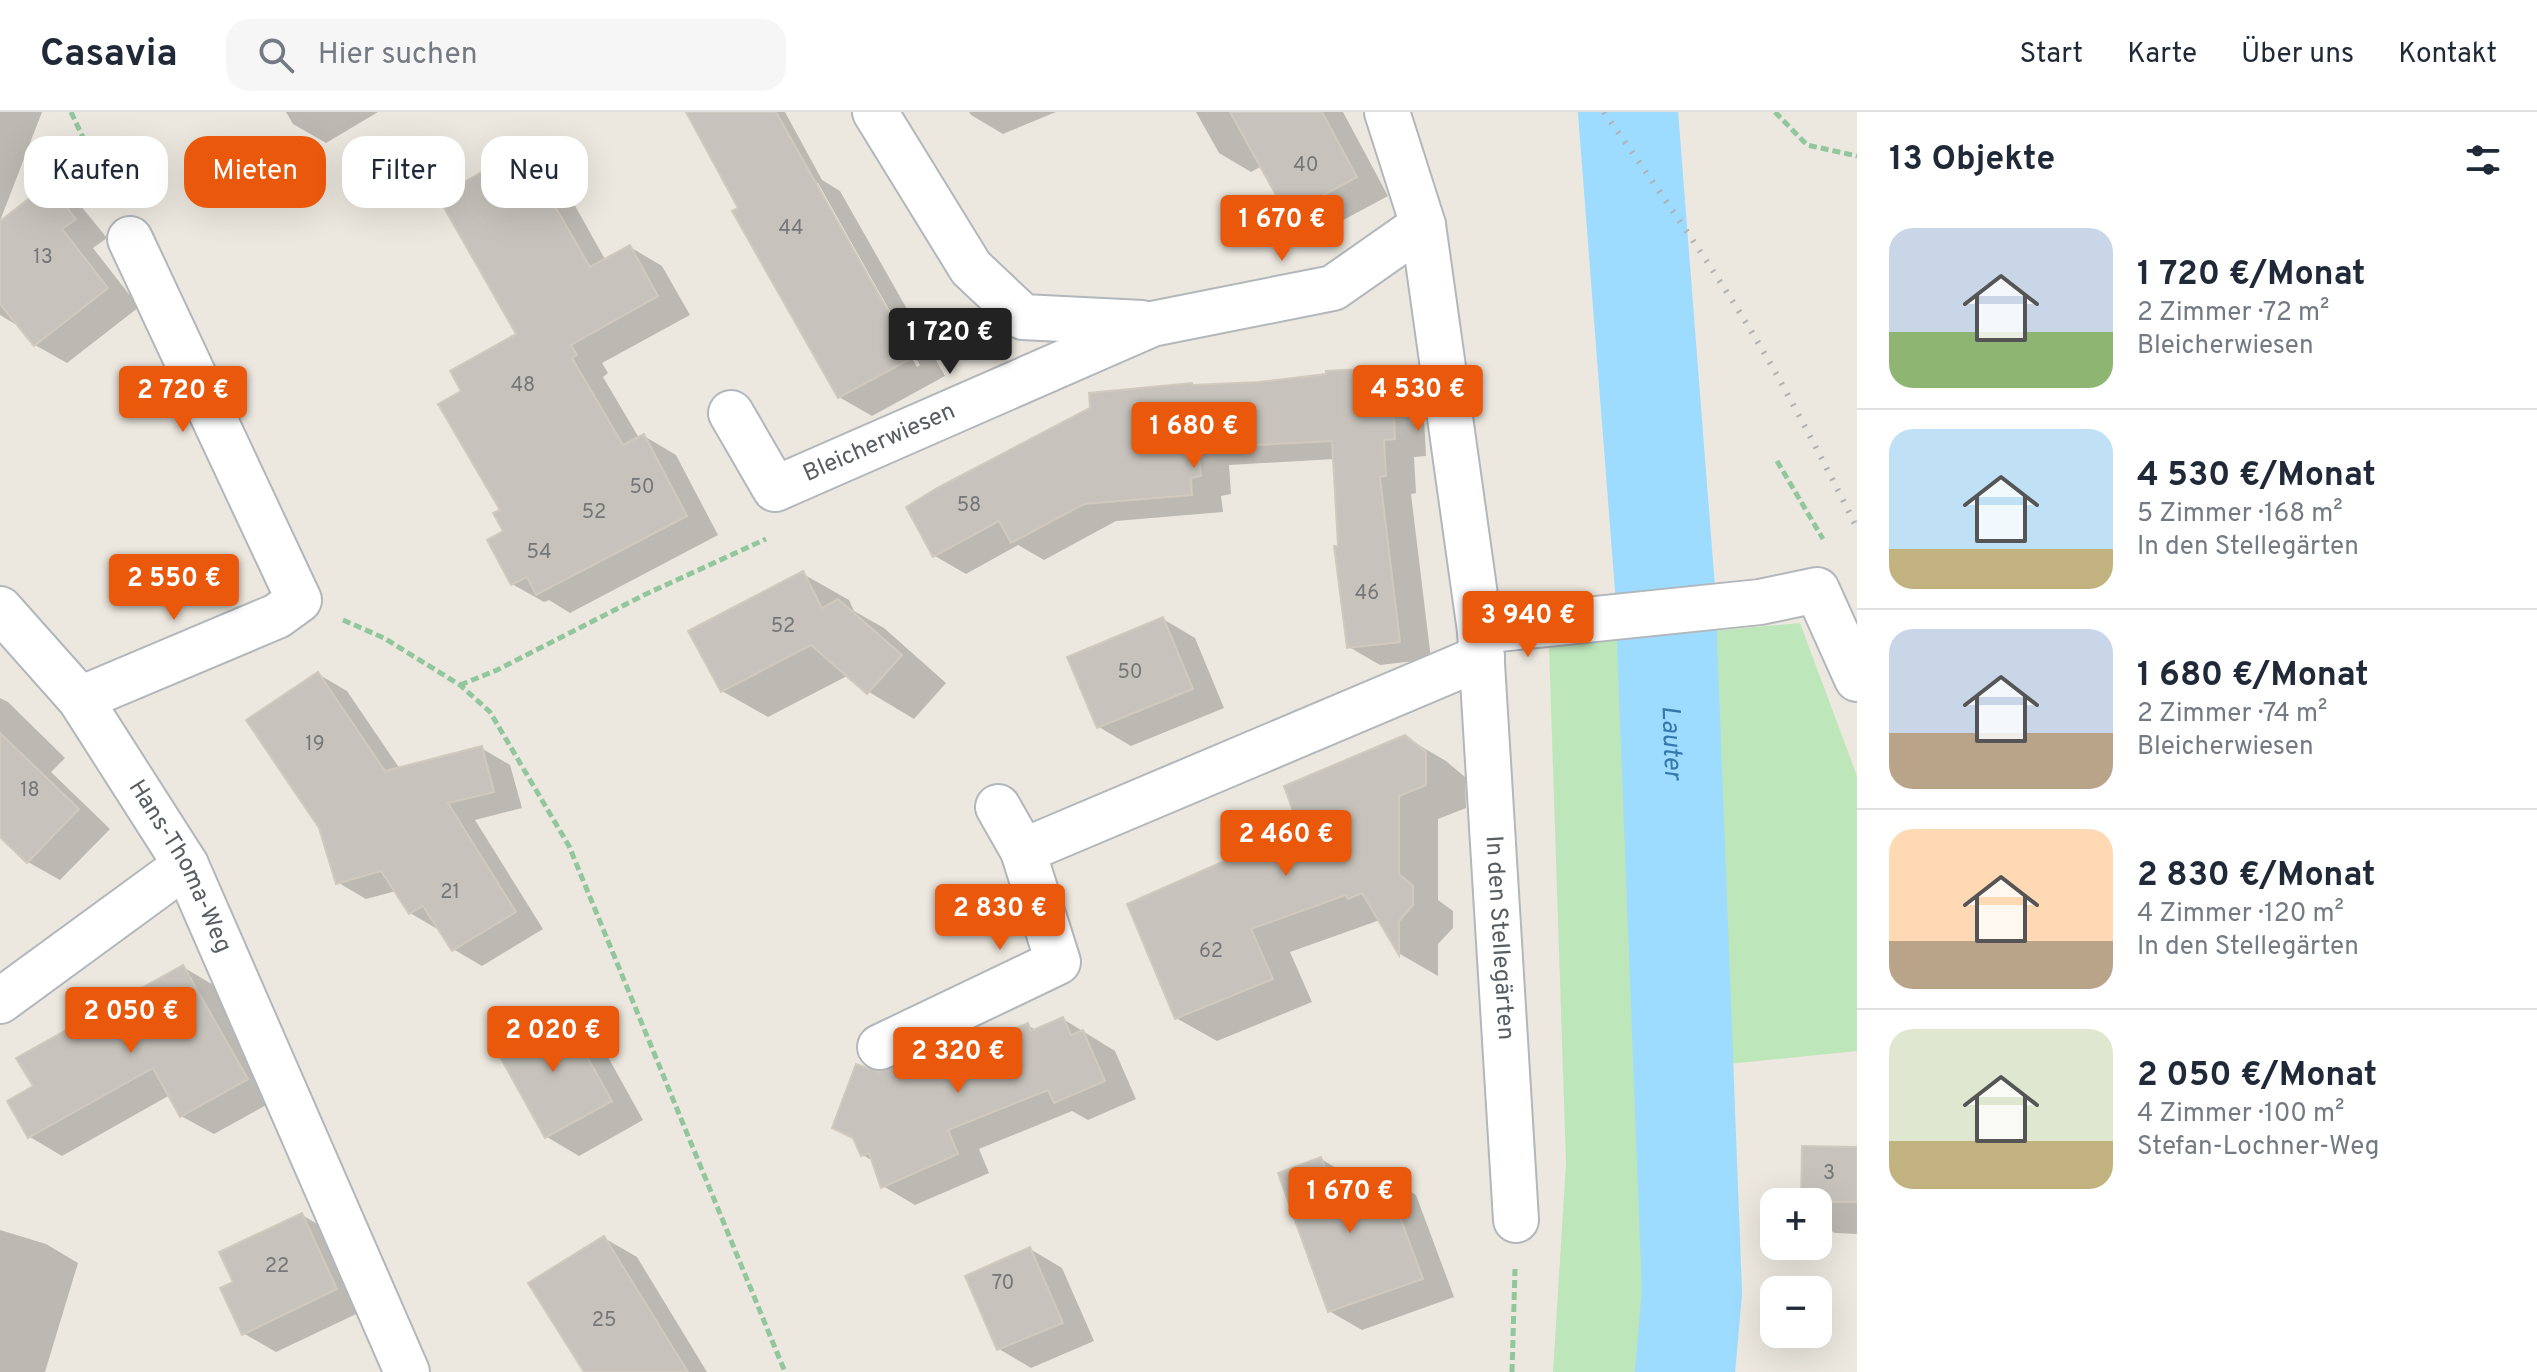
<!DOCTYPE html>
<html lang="de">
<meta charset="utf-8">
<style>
body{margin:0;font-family:Overpass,sans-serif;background:#f6f6f7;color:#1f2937;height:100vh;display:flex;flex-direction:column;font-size:30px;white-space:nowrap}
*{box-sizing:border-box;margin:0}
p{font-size:26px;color:#747a83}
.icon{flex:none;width:44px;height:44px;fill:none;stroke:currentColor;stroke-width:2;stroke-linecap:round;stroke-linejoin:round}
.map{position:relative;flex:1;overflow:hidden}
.panel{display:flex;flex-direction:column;background:#fff;width:680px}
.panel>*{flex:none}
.top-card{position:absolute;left:24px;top:24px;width:760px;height:72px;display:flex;gap:16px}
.tools{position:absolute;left:1760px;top:1076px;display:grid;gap:16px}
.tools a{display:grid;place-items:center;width:72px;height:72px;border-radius:16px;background:#fff;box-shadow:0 8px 32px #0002;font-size:40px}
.price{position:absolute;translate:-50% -68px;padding:0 18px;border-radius:8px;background:#ea580c;color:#fff;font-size:26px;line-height:52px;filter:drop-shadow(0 2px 4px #0008)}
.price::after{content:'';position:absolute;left:50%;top:48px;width:24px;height:18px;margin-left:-12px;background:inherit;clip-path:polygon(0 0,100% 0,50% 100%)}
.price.active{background:#222;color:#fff}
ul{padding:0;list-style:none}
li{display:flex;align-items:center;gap:24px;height:200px;padding:0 32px}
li+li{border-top:2px solid #e0e1e3}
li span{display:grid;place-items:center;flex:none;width:224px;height:160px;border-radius:24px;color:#555}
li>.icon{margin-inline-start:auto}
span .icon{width:96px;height:96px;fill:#fffc;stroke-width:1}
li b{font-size:34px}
h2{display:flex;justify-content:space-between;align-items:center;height:96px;padding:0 32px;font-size:34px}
.chip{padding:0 28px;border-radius:24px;background:#fff;box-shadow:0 8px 32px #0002;font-size:28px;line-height:72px}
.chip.active{background:#ea580c;color:#fff}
header{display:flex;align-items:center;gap:48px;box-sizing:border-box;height:112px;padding:0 40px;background:#fff;border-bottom:2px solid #e0e1e3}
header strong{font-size:38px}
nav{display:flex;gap:44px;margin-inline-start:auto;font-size:28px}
.search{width:560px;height:72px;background:#f6f6f7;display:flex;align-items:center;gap:20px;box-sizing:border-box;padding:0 28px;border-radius:24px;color:#747a83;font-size:30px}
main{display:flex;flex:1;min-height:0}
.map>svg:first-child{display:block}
.green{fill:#bde6ba}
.shadow{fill:#0003;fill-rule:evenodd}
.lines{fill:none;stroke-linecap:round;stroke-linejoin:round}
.river{stroke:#9ddcff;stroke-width:100}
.building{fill:#c7c3bc;stroke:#d1c9bd;stroke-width:2}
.minor-casing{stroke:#b2b7bb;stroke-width:48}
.path{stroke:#92c79d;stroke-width:5;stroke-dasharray:8 4;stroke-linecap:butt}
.minor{stroke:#fff;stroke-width:44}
.rail{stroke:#b1b2b2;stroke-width:6;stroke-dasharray:2 10;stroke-linecap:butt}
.labels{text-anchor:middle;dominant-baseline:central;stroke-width:7;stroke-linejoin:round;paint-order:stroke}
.number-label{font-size:20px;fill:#747678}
.street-label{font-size:24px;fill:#585d61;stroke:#fff}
.water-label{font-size:26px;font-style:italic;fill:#3578ac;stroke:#fff}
</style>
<header>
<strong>Casavia</strong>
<div class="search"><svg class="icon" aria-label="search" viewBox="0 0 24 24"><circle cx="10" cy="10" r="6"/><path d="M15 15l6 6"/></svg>Hier suchen</div>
<nav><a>Start</a><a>Karte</a><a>Über uns</a><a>Kontakt</a></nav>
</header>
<main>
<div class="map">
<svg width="1857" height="1260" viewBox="0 0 1857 1260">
<rect width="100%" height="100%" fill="#ece8df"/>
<polygon class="green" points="1800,511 1857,664 1857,939 1728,952 1739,1185 1734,1260 1553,1260 1566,1051 1549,534"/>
<g class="shadow">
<polygon points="0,0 42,0 0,109"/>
<polygon points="286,0 378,0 326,31 293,12"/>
<path d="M688,0h97l37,68 18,11 105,185 -73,40 -33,-19zM813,71h5l102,182 -3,2z"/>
<polygon points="969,0 1056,0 1003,22 971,3"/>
<polygon points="1196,0 1343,0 1388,84 1321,120 1288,102 1262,54 1251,60 1219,41"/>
<polygon points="522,39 555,58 606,149 630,135 662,154 690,203 602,251 608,261 603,265 639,326 644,324 676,343 718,423 570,501 549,488 544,490 512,472 502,398 464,280 519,223"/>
<polygon points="48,74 80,93 107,126 93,136 139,195 67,251 35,233 20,215 0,203 0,111"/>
<polygon points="1379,258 1410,276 1412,298 1424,305 1426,344 1414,345 1416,381 1411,382 1431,547 1380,553 1349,535 1335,347 1229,353 1231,382 1221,384 1223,400 1116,409 1044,448 1018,433 966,462 935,444 909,396 1259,272"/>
<polygon points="803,462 849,488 854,499 884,516 946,571 914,607 869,580 849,563 768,605 722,579"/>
<polygon points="1163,507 1195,526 1224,596 1131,634 1099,615"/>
<polygon points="318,562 347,579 400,657 481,636 510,653 522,696 475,708 543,817 482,854 453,837 439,818 410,801 396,779 366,787 337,770"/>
<polygon points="0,586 8,590 65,646 51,660 110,717 60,768 28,750 0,723"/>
<polygon points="1405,625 1446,649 1465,665 1466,696 1438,707 1438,788 1453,799 1453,816 1438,832 1438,864 1400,842 1380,808 1290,840 1312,890 1217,929 1176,906 1276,728 1297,703"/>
<polygon points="183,855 215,874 279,986 214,1022 181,1004 170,983 62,1044 30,1025 36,975"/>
<polygon points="560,900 593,918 643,1008 579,1044 547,1025"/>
<polygon points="1063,907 1115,939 1136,987 1088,1008 1072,999 979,1037 989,1061 915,1093 883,1074 873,1049 863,1043 857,1028 834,1015 879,962 918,949 930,956 1027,913 1036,918"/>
<polygon points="1857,1037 1857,1122 1835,1121 1818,1111 1818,1090 1803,1090"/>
<polygon points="1321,1047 1353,1066 1356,1074 1384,1064 1416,1083 1454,1185 1362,1218 1329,1199"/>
<polygon points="302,1103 334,1122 369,1196 276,1240 243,1221 236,1171"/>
<polygon points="0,1118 46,1132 78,1151 45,1260 0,1260"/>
<polygon points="604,1126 637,1145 707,1260 586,1260"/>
<polygon points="1030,1137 1062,1156 1094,1229 1031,1256 999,1237"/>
</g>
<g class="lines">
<path class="river" id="s1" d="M1628,0l37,477 27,703 -7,80"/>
</g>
<g class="building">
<polygon points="686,0 776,0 914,245 838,286 732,99 738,96"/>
<polygon points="1230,0 1322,0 1357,65 1287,103"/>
<polygon points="522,37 590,155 630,133 658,184 571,233 577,243 572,246 623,333 644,322 687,404 536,483 527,465 511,473 487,428 503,419 493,401 500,398 438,292 461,279 450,259 516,222 438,85"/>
<polygon points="48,72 76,107 62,117 108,176 34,234 0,192 0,109"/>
<polygon points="1379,256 1381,286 1393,285 1395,327 1384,328 1386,364 1380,365 1400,530 1347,536 1334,434 1338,434 1332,329 1198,336 1201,364 1191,366 1192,383 1084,392 1011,431 999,409 933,445 906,395 937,376 1090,296 1089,281 1192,271 1192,273 1259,270 1326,262 1326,259"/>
<polygon points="803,459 822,496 838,487 902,543 867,582 811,533 721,580 688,519"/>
<polygon points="1163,505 1193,577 1097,616 1067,545"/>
<polygon points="318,560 385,659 482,634 494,680 448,691 516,800 452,839 423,794 409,802 381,759 336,772 319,716 246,608"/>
<polygon points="0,621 79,697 27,751 0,725"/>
<polygon points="1405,623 1426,640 1426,673 1399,684 1399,762 1413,774 1413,793 1399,809 1399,843 1362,781 1348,787 1346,783 1251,817 1273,867 1175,907 1127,792 1274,727 1269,712 1294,702 1284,674"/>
<polygon points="183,853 248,967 180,1005 153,956 28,1026 7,989 33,974 16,946"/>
<polygon points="560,897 612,989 545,1026 494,934"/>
<polygon points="1063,905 1071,923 1083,918 1105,969 1054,991 1048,978 948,1018 958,1042 881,1076 869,1041 861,1044 853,1026 832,1016 856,952 879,960 918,946 922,957 1028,911 1031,919"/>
<polygon points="1802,1034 1857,1035 1857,1090 1801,1090"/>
<polygon points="1321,1045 1334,1080 1384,1062 1423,1167 1328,1200 1278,1061"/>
<polygon points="302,1101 337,1177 242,1223 220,1176 233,1170 219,1140"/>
<polygon points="604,1124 688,1260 584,1260 528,1171"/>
<polygon points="1030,1135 1063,1211 997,1238 965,1164"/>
</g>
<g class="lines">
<defs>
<g id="minor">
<polyline points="875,0 971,156 1023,205 1142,211"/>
<path id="s2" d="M1387,0l36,113 57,406 36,589"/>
<path id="s3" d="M731,301l44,76 377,-165 181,-36 90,-63"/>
<path id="s4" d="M0,497l80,90 106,166 221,507"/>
<polyline points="1480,519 1760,490 1817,478 1857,567"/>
<polyline points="80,587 277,504 299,488 130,127"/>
<polyline points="1023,739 1482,545"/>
<polyline points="0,889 186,753"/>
<polyline points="880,935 1058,850 1023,739 998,695"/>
</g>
</defs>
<use href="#minor" class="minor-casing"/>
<g class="path">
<polyline points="71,0 110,83"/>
<polyline points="1775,0 1807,33 1857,44"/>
<polyline points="1777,349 1823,427"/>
<polyline points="343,508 384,526 460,573 490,600 569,734 785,1260"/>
<polyline points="460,573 497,558 644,483 766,427"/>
<polyline points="1512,1260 1515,1157"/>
</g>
<use href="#minor" class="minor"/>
<path class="rail" d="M1604,0c57,82 115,163 165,249 31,55 60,111 88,167"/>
</g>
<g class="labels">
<g class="number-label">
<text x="1306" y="54">40</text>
<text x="791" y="117">44</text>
<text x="43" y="146">13</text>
<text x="523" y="274">48</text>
<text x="642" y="376">50</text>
<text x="969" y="394">58</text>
<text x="594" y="401">52</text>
<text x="539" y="441">54</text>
<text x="1367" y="482">46</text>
<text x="783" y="515">52</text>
<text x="1130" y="561">50</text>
<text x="315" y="633">19</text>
<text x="30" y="679">18</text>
<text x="450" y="781">21</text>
<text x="1211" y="840">62</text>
<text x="1829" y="1062">3</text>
<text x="277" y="1155">22</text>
<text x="1003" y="1172">70</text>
<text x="604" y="1209">25</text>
</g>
<g class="street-label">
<text stroke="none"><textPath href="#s3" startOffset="202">Bleicherwiesen</textPath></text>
<text stroke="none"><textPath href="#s4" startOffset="316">Hans-Thoma-Weg</textPath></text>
<text stroke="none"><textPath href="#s2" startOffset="836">In den Stellegärten</textPath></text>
</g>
<g class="water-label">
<text stroke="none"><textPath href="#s1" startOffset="632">Lauter</textPath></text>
</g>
</g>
</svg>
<div class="tools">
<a>+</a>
<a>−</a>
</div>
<b class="price" style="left:1282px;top:151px">1 670 €</b>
<b class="price active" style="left:950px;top:264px">1 720 €</b>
<b class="price" style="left:1418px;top:321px">4 530 €</b>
<b class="price" style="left:183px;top:322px">2 720 €</b>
<b class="price" style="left:1194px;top:358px">1 680 €</b>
<b class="price" style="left:174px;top:510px">2 550 €</b>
<b class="price" style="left:1528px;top:547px">3 940 €</b>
<b class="price" style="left:1286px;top:766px">2 460 €</b>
<b class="price" style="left:1000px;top:840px">2 830 €</b>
<b class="price" style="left:131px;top:943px">2 050 €</b>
<b class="price" style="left:553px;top:962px">2 020 €</b>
<b class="price" style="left:958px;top:983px">2 320 €</b>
<b class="price" style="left:1350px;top:1123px">1 670 €</b>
<div class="top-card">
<a class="chip">Kaufen</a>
<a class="chip active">Mieten</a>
<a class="chip">Filter</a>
<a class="chip">Neu</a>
</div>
</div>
<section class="panel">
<h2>13 Objekte<svg class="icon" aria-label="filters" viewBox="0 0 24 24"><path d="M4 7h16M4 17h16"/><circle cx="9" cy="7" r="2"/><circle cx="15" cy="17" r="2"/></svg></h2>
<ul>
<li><span style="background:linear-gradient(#c9d6e8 65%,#8fb573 0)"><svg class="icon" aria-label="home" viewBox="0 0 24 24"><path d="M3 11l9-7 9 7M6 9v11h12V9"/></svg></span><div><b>1 720 €/Monat</b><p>2 Zimmer · 72 m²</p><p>Bleicherwiesen</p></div></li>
<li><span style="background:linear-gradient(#bfe0f5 75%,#c2b280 0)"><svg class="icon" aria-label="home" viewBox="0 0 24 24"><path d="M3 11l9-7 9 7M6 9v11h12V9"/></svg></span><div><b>4 530 €/Monat</b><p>5 Zimmer · 168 m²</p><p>In den Stellegärten</p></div></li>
<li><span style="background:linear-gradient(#c9d6e8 65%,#b9a48a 0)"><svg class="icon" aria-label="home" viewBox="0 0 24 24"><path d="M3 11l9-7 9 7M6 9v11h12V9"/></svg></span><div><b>1 680 €/Monat</b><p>2 Zimmer · 74 m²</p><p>Bleicherwiesen</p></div></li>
<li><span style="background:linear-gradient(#ffd9b3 70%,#b9a48a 0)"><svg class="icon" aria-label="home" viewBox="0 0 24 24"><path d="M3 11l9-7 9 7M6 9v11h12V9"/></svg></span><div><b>2 830 €/Monat</b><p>4 Zimmer · 120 m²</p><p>In den Stellegärten</p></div></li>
<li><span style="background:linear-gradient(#dfe7d0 70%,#c2b280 0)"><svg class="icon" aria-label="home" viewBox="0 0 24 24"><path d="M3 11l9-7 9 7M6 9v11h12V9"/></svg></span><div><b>2 050 €/Monat</b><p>4 Zimmer · 100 m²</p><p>Stefan-Lochner-Weg</p></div></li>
</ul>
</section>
</main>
